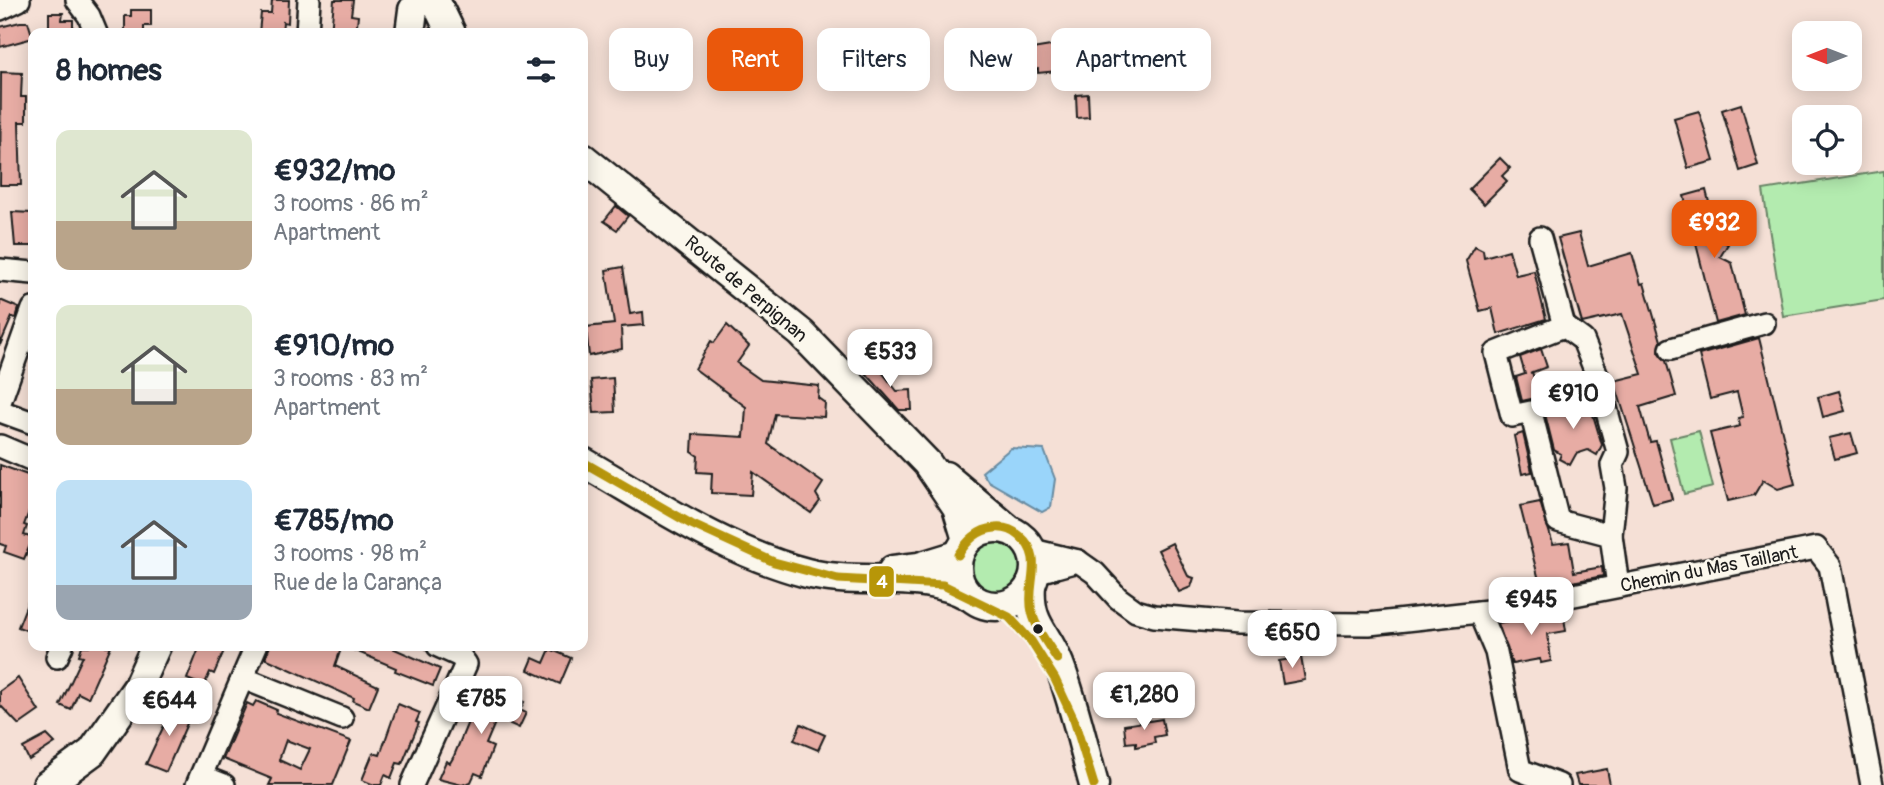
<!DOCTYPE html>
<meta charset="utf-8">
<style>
body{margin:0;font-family:Pangolin,sans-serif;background:#f2f2f3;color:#1f2937;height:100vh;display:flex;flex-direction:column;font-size:26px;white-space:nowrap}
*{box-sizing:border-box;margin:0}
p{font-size:23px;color:#747a83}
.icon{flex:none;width:38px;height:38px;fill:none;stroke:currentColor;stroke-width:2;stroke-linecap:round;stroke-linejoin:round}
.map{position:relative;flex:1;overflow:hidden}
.details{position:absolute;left:28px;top:28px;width:560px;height:623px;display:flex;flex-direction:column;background:#fff;border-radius:14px;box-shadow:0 4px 18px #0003}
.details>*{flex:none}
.top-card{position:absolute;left:609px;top:28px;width:665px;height:63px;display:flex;gap:14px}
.needle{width:46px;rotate:270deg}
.fabs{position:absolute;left:1792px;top:21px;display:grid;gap:14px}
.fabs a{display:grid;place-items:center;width:70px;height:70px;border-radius:14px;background:#fff;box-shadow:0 4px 18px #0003;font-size:35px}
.price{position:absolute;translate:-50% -60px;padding:0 16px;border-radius:14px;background:#fff;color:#222;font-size:23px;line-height:46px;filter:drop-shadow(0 2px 4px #0008)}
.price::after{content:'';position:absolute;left:50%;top:42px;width:21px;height:16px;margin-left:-10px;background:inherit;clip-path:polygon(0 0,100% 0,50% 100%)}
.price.on{background:#ea580c;color:#fff}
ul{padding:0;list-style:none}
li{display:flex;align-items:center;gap:21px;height:175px;padding:0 28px}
li span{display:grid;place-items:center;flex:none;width:196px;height:140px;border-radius:14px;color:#555}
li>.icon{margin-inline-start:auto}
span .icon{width:84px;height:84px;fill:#fffc;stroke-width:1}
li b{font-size:30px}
h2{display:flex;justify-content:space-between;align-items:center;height:84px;padding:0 28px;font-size:30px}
.chip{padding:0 24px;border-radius:14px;background:#fff;box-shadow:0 4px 18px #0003;font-size:24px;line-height:63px}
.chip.on{background:#ea580c;color:#fff}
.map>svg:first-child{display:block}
.green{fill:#b3ebaf;stroke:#688466;stroke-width:2}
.water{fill:#9ad5fa;stroke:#688ba1;stroke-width:2}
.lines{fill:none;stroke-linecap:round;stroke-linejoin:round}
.stream{stroke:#688ba1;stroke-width:4.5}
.building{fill:#e7aca4;stroke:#1c1c1c;stroke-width:2;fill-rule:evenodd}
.minor-casing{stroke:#1c1c1c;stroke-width:26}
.major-casing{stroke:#1c1c1c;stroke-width:33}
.minor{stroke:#fbf7ec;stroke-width:21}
.major{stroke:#fbf7ec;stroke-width:28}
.bus-1-casing{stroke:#fbf7ec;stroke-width:14}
.bus-1{stroke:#b79608;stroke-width:9}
.bus-dot{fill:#1c1c1c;stroke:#fbf7ec;stroke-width:2.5}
.labels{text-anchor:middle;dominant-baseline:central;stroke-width:5;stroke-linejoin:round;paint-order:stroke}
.street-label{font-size:19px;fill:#1c1c1c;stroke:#fbf7ec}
.line-badge{stroke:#fbf7ec;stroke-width:2.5}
.badge-label{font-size:19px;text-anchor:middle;font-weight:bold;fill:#fff}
</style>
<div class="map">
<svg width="1884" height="785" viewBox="0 0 1884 785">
<rect width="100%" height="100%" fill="#f5e0d6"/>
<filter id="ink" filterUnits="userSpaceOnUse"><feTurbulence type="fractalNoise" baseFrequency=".0143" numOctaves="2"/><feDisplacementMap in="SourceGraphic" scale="14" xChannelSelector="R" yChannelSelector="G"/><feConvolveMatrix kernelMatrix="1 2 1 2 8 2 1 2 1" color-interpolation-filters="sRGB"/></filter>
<g filter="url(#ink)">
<g class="green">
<polygon points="1884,171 1884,300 1783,316 1763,190"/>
<polygon points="1699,431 1713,487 1684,494 1670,438"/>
<circle cx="997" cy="566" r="29"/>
</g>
<polygon class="water" points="1011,448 1044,450 1055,479 1051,507 1042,512 988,481 982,472"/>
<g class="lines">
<polyline class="stream" points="399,12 401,0"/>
</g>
<g class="building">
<polygon points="272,0 289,0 288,23 283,22 282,32 259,33 261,13 271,13"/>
<polygon points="334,0 353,0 351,15 358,16 356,33 331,33"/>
<polygon points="131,10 151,10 151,26 144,26 144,33 125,33 125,16 131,16"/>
<polygon points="49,13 63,13 62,20 73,20 73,33 49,33"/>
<polygon points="20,22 28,22 33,38 0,47 0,27"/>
<polygon points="1075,42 1078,69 1038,73 1038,69 1028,70 1026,50"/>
<polygon points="1,72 22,73 21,97 26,97 26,122 19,122 21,185 0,185"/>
<polygon points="1088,94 1089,117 1077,118 1076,95"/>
<polygon points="1741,104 1758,165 1740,171 1722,110"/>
<polygon points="1699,111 1714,161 1688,168 1674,118"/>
<polygon points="1500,158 1510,168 1502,176 1507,181 1484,204 1469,189"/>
<polygon points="1706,190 1718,239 1728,244 1720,257 1732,263 1745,315 1716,323 1684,196"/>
<polygon points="616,206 628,216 617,230 604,221"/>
<polygon points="12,212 32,213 33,246 15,246"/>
<polygon points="1579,233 1588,266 1632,253 1641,284 1644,283 1661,341 1659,353 1666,361 1676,396 1640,407 1650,442 1656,441 1672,499 1653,504 1614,381 1642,374 1622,314 1582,323 1558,238"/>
<polygon points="1475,246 1483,250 1484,257 1509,250 1516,275 1534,271 1546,319 1498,334 1492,308 1480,311 1466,261"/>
<polygon points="623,267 630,314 643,312 644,325 621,327 622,349 589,356 586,327 614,324 606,270"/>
<polygon points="0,300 19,308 16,318 12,317 0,345"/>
<polygon points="727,325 749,346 737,363 761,380 819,386 818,398 825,403 824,417 775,414 768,444 823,483 816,494 820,501 811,513 753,472 751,495 711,493 712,473 697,472 698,456 692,452 693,434 744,437 746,407 695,369 711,341 714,343"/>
<polygon points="1759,338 1795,484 1778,489 1763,480 1754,495 1728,501 1710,433 1740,426 1738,418 1743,417 1737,392 1710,399 1699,355"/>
<polygon points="1541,349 1547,367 1530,373 1532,372 1540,397 1522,401 1516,377 1525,374 1520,357"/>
<polygon points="874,362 897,391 911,390 912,410 899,410 864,371"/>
<polygon points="613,378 615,412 594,413 591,380"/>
<polygon points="1839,391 1845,411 1823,417 1818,397"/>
<polygon points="1561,403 1563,410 1581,403 1591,408 1602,445 1597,455 1588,450 1576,454 1570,465 1559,459 1561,454 1554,450 1545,414 1549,406"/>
<polygon points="1523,433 1532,472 1522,474 1514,436"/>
<polygon points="1851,433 1857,453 1835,459 1829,438"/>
<polygon points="0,465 33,477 33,501 24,525 27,526 24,535 33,538 24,559 4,552 6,546 0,544"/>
<polygon points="1540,502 1553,544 1569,542 1574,572 1602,567 1603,576 1541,588 1520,506"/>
<polygon points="1172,543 1188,576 1194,578 1191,587 1179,592 1158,550"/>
<polygon points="32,591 33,591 33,633 18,627"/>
<polygon points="1563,611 1566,631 1548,634 1551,661 1541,663 1540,659 1512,664 1498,623"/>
<polygon points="82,646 111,646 88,698 78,693 71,710 60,705 83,656 79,655"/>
<polygon points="200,646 226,646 214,674 210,672 204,686 187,679"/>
<polygon points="270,646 342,646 335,666 378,686 369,708 353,701 354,698 265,658"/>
<polygon points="344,646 388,646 440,669 433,686 395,671 396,668"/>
<polygon points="550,649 571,658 560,684 528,670 533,658 544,663"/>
<polygon points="1301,657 1305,680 1283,684 1279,661"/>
<polygon points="18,678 39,711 19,725 0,705 0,691"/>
<polygon points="490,686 524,702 520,710 526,713 519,728 497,718 486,744 493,747 482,776 475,773 471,782 462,785 438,779 446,761 450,763 454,756 477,700 482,703"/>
<path d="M256,701l21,9 -1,3 75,28 -18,44h-64l3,-6 -49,-20 24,-56 6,3zM286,740l24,9 -10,21 -21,-10z"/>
<polygon points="174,704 192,712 166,772 146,764"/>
<polygon points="398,704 420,713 416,722 419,723 402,764 397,763 391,778 385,775 381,785 374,785 362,780 373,753 380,755"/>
<polygon points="1162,719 1165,735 1154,737 1155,743 1136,747 1136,742 1126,743 1124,725"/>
<polygon points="801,724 825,735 818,750 794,740"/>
<polygon points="47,735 55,743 29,760 23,748"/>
<polygon points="1607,769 1610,785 1578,785 1575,775"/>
</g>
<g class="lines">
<defs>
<g id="minor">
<polyline points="77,0 89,16 96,33"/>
<polyline points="0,9 19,0"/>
<polyline points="307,33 309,0"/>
<polyline points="1540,238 1564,326 1496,353 1512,416 1531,412 1558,521 1611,535 1618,586"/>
<polyline points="0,270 33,273"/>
<polyline points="1564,326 1583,340 1597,375 1618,452 1612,465 1616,488 1611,535"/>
<polyline points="1671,349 1764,323"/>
<polyline points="0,402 33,309"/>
<polyline points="0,411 33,423"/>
<polyline points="0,446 33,460"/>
<polyline points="1032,550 1078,561 1035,573"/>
<polyline points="1078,561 1095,573 1118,598 1136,611 1154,616 1237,623 1369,624 1497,610 1816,548 1830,566 1872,785"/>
<polyline points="1479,612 1496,652 1520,770 1559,785"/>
<polyline points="57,657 62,646"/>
<polyline points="243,678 342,718"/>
<polyline points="201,776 224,785"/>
<polyline points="197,785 256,646"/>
<polyline points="412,785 466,664 460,656 438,646"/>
</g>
<g id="major">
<polyline points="435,0 451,33"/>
<polyline points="410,33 413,10 419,0"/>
<polyline points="583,158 801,333 927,463 957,507 967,540"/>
<path d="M583,462c73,42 141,89 224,111 50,13 118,-3 162,23"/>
<polyline points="945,476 1007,528"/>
<circle cx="996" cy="567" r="39"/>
<polyline points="893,570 919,567 958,555"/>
<path d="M1031,584c-3,42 15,46 28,80 15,39 24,81 35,121"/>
<polyline points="47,785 92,752 137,688 156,646"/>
</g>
</defs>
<use href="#minor" class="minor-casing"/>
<use href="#major" class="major-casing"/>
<use href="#minor" class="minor"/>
<use href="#major" class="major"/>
<defs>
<g id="bus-1">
<polyline points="583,462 691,524 774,562 838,579 943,585 1009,617 1031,641 1055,679 1074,720 1094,785"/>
<path d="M958,555c9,-14 20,-26 37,-27 10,-1 18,2 25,8 26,22 5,49 12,76 4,17 16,32 25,47"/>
</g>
</defs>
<use href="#bus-1" class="bus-1-casing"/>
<use href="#bus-1" class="bus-1"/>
</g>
</g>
<circle class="bus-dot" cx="1038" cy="629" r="6"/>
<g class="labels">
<g class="street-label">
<text transform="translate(746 289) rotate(40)">Route de Perpignan</text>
<text transform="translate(1709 569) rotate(-11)">Chemin du Mas Taillant</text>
</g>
</g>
<rect class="line-badge" x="868" y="565" width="27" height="33" rx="7" fill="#b79608"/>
<g class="badge-label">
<text x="882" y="588">4</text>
</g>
</svg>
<div class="fabs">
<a><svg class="needle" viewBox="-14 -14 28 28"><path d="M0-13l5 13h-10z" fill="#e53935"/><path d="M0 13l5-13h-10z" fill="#747a83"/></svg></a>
<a><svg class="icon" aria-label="locate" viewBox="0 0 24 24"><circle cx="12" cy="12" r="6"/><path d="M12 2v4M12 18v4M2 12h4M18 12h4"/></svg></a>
</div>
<b class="price on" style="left:1714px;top:260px">€932</b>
<b class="price" style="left:890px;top:389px">€533</b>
<b class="price" style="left:1573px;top:431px">€910</b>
<b class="price" style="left:1531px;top:637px">€945</b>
<b class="price" style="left:1292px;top:670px">€650</b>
<b class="price" style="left:1144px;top:732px">€1,280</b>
<b class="price" style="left:481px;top:736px">€785</b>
<b class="price" style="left:169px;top:738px">€644</b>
<div class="top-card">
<a class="chip">Buy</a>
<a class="chip on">Rent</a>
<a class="chip">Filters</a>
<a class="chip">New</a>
<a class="chip">Apartment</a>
</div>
<section class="details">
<h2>8 homes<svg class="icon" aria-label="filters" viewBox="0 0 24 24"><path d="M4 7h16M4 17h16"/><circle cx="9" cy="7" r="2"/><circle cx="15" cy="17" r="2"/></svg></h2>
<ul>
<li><span style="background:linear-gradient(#dfe7d0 65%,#b9a48a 0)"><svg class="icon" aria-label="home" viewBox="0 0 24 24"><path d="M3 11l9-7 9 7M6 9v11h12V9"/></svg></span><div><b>€932/mo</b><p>3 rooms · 86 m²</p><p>Apartment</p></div></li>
<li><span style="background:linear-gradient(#dfe7d0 60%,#b9a48a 0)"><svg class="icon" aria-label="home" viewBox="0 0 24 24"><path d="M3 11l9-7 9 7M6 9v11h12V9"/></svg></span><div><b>€910/mo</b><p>3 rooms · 83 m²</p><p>Apartment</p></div></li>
<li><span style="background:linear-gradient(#bfe0f5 75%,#9aa5b1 0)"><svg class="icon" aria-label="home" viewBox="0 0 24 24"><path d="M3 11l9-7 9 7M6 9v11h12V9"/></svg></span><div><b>€785/mo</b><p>3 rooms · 98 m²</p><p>Rue de la Carança</p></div></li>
</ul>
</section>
</div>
